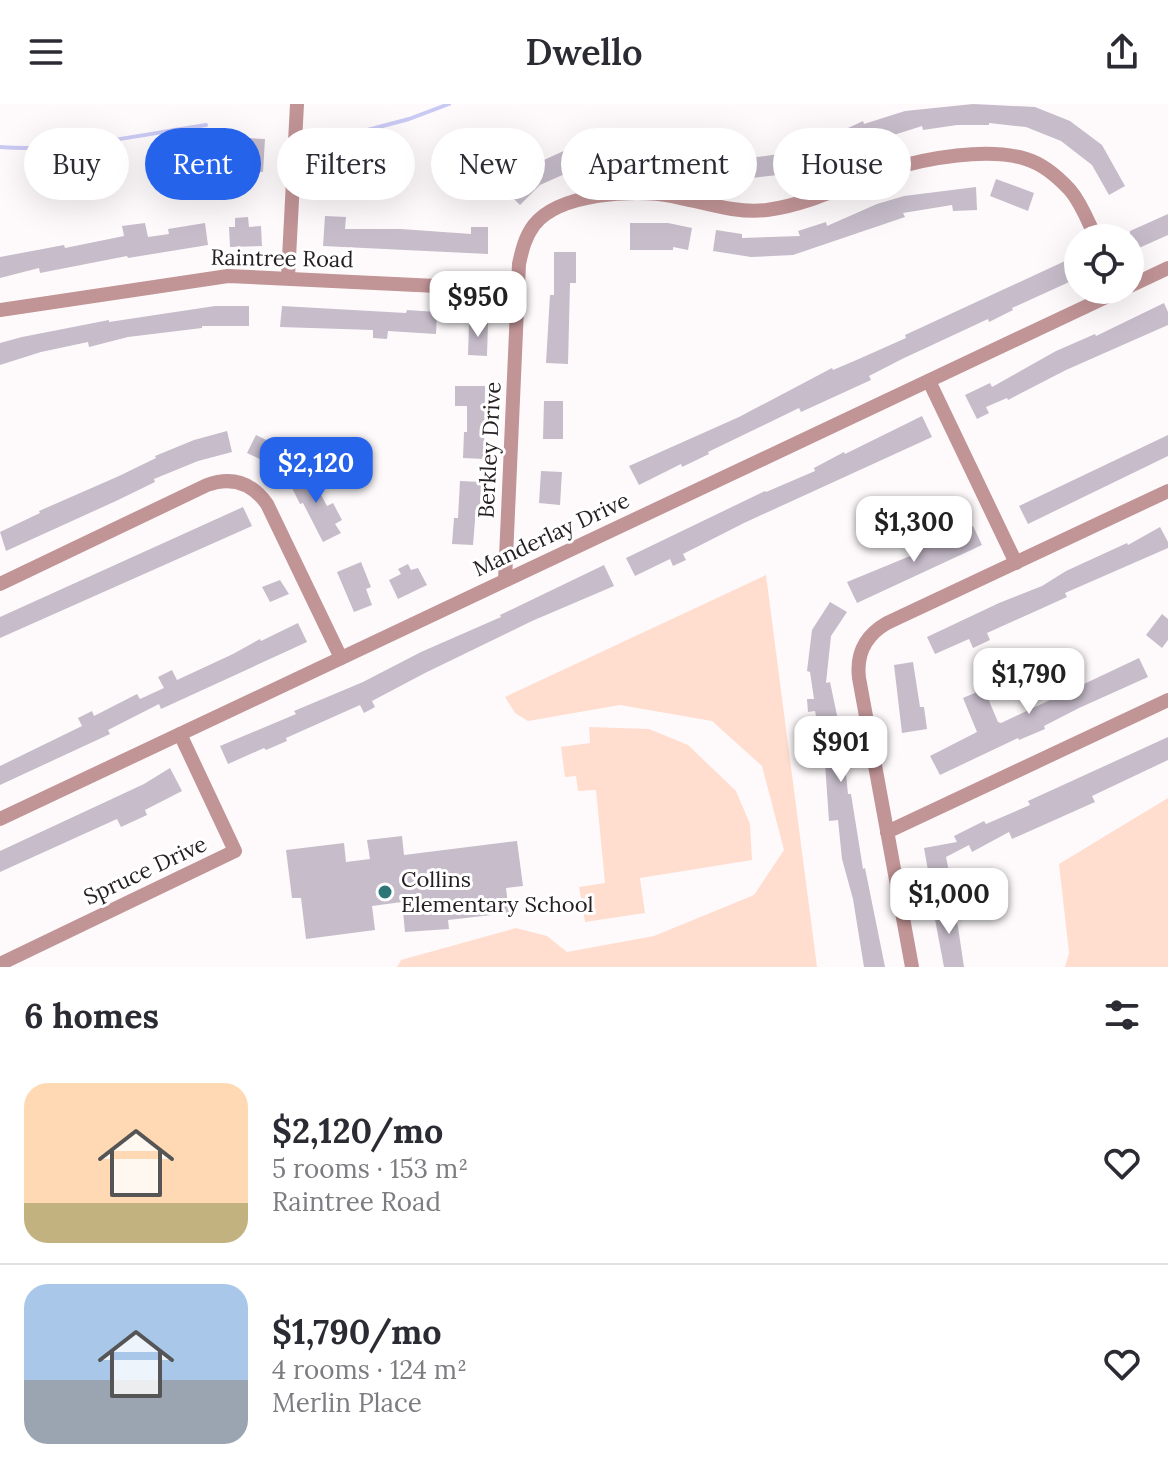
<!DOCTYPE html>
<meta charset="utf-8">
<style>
body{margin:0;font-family:Lora,serif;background:#f2f2f3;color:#2b2b33;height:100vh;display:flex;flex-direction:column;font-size:30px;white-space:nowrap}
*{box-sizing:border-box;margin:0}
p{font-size:26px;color:#7c7c81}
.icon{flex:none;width:44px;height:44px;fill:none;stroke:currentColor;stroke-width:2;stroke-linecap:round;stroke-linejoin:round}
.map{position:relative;height:863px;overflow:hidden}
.details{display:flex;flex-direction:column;background:#fff;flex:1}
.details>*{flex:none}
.hud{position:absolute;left:24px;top:24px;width:1120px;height:72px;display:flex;gap:16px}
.tools{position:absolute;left:1064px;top:120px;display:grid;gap:16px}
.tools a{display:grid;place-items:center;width:80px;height:80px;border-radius:50%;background:#fff;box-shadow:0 8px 32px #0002;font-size:40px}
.price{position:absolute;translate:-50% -68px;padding:0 18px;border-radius:16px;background:#fff;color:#222;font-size:26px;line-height:52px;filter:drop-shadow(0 2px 4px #0008)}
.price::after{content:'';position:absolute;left:50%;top:48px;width:24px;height:18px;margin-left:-12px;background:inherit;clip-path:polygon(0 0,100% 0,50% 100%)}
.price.selected{background:#2563eb;color:#fff}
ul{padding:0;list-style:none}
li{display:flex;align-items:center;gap:24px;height:200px;padding:0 24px}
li+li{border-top:2px solid #e1e1e2}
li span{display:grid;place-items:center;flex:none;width:224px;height:160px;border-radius:24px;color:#555}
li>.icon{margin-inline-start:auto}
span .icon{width:96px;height:96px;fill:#fffc;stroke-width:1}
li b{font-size:34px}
h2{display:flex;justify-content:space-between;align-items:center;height:96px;padding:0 24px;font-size:34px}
.chip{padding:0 28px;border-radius:36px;background:#fff;box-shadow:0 8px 32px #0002;font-size:28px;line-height:72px}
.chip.selected{background:#2563eb;color:#fff}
header{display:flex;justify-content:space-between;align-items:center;height:104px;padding:0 24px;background:#fff;font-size:36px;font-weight:600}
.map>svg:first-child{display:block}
.green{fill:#ffdecf}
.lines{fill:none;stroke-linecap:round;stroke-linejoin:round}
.stream{stroke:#cac9f3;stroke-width:4}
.building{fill:#c6bcca}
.minor{stroke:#c19496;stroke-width:14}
.poi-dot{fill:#2c7677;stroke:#fff;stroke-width:3}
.labels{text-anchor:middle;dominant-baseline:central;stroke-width:6;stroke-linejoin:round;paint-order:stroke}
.street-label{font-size:22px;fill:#251f22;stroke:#fff}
.poi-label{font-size:22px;fill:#251f22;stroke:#fff;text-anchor:start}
</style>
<header><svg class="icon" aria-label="menu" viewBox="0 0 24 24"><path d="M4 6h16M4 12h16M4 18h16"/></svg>Dwello<svg class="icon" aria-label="share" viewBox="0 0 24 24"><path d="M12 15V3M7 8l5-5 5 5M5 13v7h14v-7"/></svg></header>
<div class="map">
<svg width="1168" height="863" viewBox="0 0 1168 863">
<rect width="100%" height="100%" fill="#fefafc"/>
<g class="green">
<polygon points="766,471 817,863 397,863 401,856 516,824 547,832 567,848 654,832 754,791 784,746 762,662 712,617 620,601 528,617 515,609 505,593"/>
<polygon points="589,623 649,625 688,641 736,687 750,720 752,756 640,774 645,809 585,818 579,783 605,779 596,686 578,687 576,672 565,673 561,643 590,639"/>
<polygon points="1168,694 1168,863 1065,863 1069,849 1059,760"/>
</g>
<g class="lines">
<g class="stream">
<polyline points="320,27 364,27 409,15 449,0"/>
<path d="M0,43c69,5 138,-12 206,-22"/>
</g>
</g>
<g class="building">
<polygon points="973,0 1035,3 1070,17 1102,41 1125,82 1109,91 1092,61 1061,37 1026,23 989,19 989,21 957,21 923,26 922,22 872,38 804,68 752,74 662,59 616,59 588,64 587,60 540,81 520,101 504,85 524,65 568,45 614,37 666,38 715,48 715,46 758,53 799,47 863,17 864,20 905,7"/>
<polygon points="245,34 265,35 263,68 243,67"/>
<polygon points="996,75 1034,89 1028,107 990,92"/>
<polygon points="976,83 977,106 953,107 952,101 903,109 905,113 793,151 751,153 713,147 716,126 742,130 742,134 800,132 798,127 826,118 827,122 877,100 904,92"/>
<polygon points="1168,110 1168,131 1130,148 1130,127"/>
<polygon points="325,112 346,113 345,125 401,125 471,130 471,123 488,123 488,150 323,142"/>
<polygon points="248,113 249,123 261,122 262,142 230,143 229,123 235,123 235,114"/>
<polygon points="145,119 148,133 169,130 168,125 205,119 208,141 128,154 127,152 40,169 39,164 0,174 0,153 64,141 65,144 124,132 122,122"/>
<polygon points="630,119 668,119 692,124 688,146 673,143 673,146 630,146"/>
<polygon points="554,148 576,148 576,179 570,179 568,260 546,259 550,191 554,191"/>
<polygon points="1078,151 1078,174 1012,204 1013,206 989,218 988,215 902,255 869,272 871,276 801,308 799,304 708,348 709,350 682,363 681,360 639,381 629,362 739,313 832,264 833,266 861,254 906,234 905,231"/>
<polygon points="1164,199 1168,208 1168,221 1066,266 1008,296 1007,294 986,303 989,309 977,315 965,291 990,279 992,283 1056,247 1095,230 1096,232"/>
<polygon points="215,202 249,202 249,222 202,222 202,224 128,233 89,243 88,238 41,248 0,261 0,239 22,233 109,216 109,218"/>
<polygon points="282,202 406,209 407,206 437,208 436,230 388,227 387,235 373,234 373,226 280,223"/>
<polygon points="469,218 488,219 487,252 468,251"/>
<polygon points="455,282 485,282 484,355 463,354 464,328 467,328 467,302 455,302"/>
<polygon points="544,297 563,297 563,335 543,335"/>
<polygon points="922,312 932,333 744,419 683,450 686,456 673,462 670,455 635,472 626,454 765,387 766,388 815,367 814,364 844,348 845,350"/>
<polygon points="227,327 232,348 198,357 154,375 155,378 116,397 6,447 0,428 40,409 39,407 119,372 156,354 155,352 194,336"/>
<polygon points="256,331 279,342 270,360 247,349"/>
<polygon points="1168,331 1168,352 1028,420 1019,402"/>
<polygon points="307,364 327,402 333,399 342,416 335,420 341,429 323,438 303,399 300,400 287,374"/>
<polygon points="541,367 562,368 560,401 539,399"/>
<polygon points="460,377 481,378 480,404 476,404 473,441 452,440 454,414 458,414"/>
<polygon points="243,403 252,422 0,534 0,513"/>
<polygon points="973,422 982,441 857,499 847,478 915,450 913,444 929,436 931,441"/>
<polygon points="1160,423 1168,438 1168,444 1065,489 1067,493 987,529 990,536 973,544 969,535 935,550 927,533 999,499 1042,482 1066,467 1127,439 1128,441"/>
<polygon points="361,458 371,483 366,485 372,501 354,508 337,468"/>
<polygon points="408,460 411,466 418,464 427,481 398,495 389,476 401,470 398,465"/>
<polygon points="604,461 614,482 532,517 425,569 372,597 375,603 364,609 360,601 286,634 287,637 266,646 264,644 228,660 220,642 296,610 294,607 363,578 421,548 501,513 500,511"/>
<polygon points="280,476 289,490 270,498 262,483"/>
<polygon points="830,498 847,508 831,532 826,579 830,578 843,640 848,690 851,690 863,765 865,764 885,863 864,863 853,795 842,755 838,716 829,717 825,659 815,607 808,608 807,595 814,595 810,568 807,567 812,526"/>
<polygon points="1162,510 1168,515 1168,536 1162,544 1146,531"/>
<polygon points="298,519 307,538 161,605 159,600 108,626 110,630 0,681 0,662 82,622 78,614 92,607 94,612 137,590 140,595 164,584 158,573 172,566 177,576 233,550 260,535 261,537"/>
<polygon points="1139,554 1148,573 1079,604 1044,622 1045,625 1019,636 1018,634 940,671 930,652 977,628 963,594 984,585 998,618 1001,619"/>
<polygon points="913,558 920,603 924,603 927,625 902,629 894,561"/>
<polygon points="1168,633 1168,656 1092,692 1095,698 1012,735 1009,728 972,748 969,741 946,753 949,768 929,772 924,744 957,738 954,732 984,717 986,720 1030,701 1028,697"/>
<polygon points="170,664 182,687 145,706 147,711 121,723 117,715 0,768 0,747 144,680"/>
<polygon points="402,732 404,751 517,737 523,782 506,784 509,809 448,816 449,825 405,828 402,798 372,802 375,826 306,835 301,794 292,794 286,746 344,739 346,758 370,755 367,736"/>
<polygon points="953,800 958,823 964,863 944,863 933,805"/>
</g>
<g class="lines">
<g class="minor">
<polyline points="288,173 297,0"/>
<polyline points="1130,182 1168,164"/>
<polyline points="0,206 228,172 518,186"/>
<polyline points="929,277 1016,459"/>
<path d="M505,476l14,-316c3,-14 6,-27 15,-39 25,-32 100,-36 138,-29 31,6 64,18 95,14 44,-6 80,-26 121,-40 38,-12 100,-23 138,-11 17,5 32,18 44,31 12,14 18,32 26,48"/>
<path d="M0,480l207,-99c25,-9 45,-2 60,19l74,154"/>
<polyline points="0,715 1121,186"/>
<polyline points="887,728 1168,596"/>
<polyline points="0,860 235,747 180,630"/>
<path d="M912,863l-53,-289c-3,-25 7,-43 28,-55l281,-132"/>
</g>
</g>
<circle class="poi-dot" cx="385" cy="788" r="8"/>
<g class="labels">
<g class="street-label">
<text transform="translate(282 154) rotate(1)">Raintree Road</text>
<text transform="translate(489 346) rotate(-87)">Berkley Drive</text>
<text transform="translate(551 430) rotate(-25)">Manderlay Drive</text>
<text transform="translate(145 766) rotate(-25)">Spruce Drive</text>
</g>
<g class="poi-label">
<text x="401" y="775">Collins<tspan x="401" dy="25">Elementary School</tspan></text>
</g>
</g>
</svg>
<div class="tools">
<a><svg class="icon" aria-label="locate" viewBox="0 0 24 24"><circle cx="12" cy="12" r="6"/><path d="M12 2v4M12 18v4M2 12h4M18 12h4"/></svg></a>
</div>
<b class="price" style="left:478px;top:235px">$950</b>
<b class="price selected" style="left:316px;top:401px">$2,120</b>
<b class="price" style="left:914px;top:460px">$1,300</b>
<b class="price" style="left:1029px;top:612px">$1,790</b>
<b class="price" style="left:841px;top:680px">$901</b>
<b class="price" style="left:949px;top:832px">$1,000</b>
<div class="hud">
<a class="chip">Buy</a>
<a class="chip selected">Rent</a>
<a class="chip">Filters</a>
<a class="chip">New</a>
<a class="chip">Apartment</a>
<a class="chip">House</a>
</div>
</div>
<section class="details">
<h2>6 homes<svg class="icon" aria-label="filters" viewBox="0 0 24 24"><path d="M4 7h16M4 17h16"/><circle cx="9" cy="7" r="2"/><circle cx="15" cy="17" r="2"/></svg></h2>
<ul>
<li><span style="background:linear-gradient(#ffd9b3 75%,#c2b280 0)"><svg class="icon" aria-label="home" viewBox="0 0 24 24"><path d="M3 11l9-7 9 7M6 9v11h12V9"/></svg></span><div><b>$2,120/mo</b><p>5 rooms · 153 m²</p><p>Raintree Road</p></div><svg class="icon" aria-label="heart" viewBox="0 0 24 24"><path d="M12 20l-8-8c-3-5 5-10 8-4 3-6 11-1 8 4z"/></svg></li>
<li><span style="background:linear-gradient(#a9c7e8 60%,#9aa5b1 0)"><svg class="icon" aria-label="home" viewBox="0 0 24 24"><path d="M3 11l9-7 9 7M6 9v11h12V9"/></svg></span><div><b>$1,790/mo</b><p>4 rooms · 124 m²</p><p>Merlin Place</p></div><svg class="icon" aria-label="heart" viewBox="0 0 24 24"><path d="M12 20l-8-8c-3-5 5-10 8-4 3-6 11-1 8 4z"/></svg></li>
</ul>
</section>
